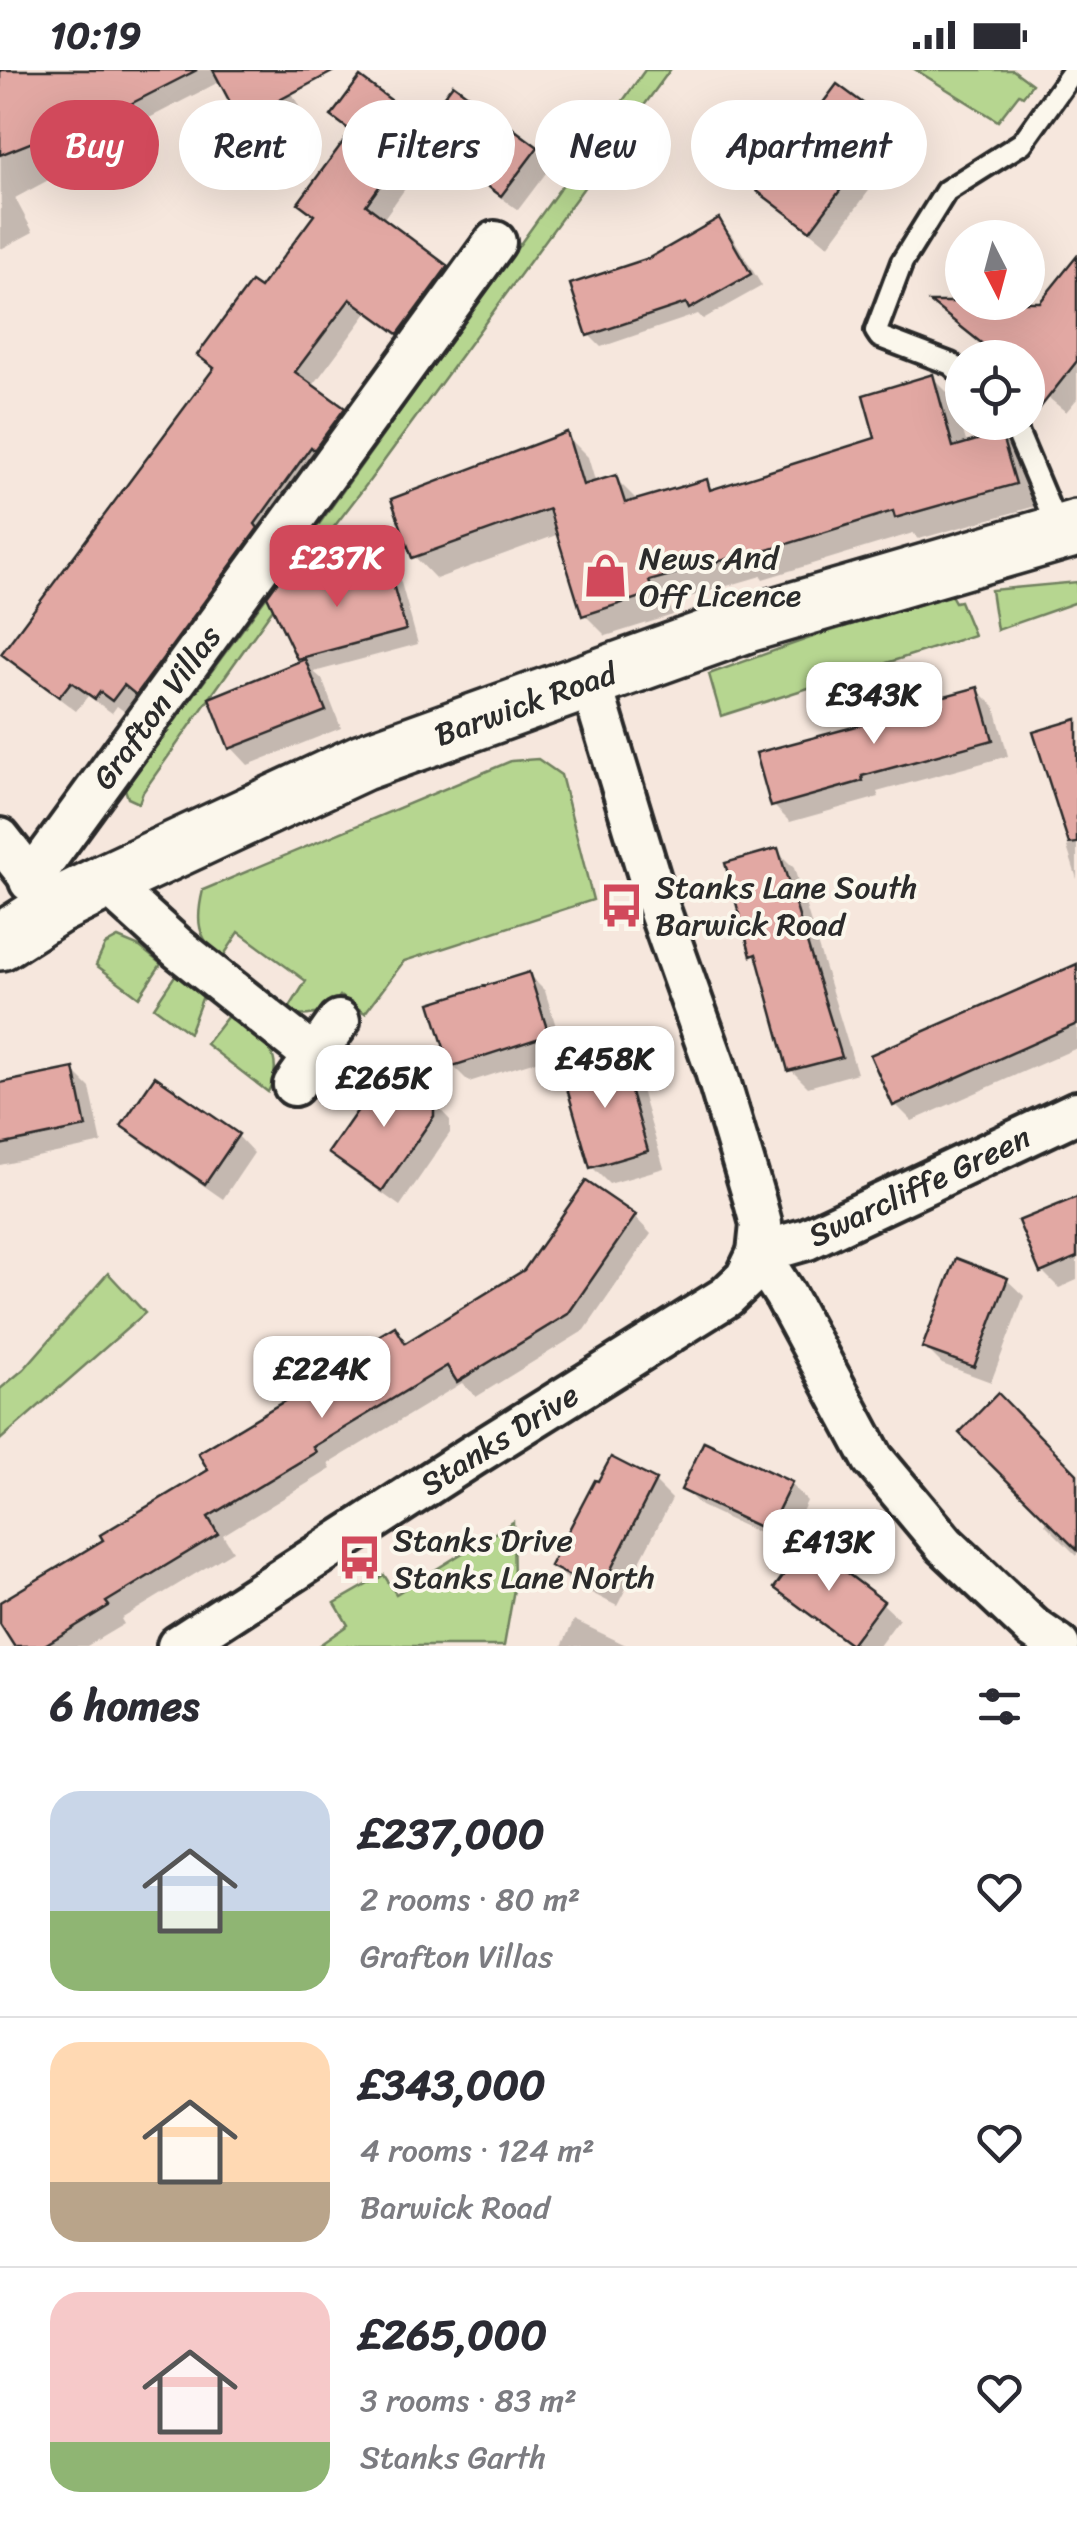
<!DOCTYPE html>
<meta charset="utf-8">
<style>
body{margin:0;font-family:Sriracha,sans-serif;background:#f7f7f7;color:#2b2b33;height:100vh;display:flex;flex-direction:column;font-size:38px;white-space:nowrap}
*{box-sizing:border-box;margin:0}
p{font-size:32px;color:#7c7c81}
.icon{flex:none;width:55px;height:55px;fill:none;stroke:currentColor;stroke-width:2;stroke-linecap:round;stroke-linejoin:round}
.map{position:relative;height:1576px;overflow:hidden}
.sheet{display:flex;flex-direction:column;background:#fff;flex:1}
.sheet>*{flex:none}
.hud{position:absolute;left:30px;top:30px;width:1018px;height:90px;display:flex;gap:20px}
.needle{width:65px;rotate:174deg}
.buttons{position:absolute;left:945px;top:150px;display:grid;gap:20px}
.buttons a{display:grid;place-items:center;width:100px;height:100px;border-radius:50%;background:#fff;box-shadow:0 10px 40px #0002;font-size:50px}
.price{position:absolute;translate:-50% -85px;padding:0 22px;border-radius:20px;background:#fff;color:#222;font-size:32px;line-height:65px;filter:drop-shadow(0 2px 5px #0008)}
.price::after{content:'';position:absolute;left:50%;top:60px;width:30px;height:22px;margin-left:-15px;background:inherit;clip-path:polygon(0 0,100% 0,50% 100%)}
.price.active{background:#d1495b;color:#fff}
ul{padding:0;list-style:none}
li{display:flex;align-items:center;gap:30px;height:250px;padding:0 50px}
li+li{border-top:2px solid #e1e1e2}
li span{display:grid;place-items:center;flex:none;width:280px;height:200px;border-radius:30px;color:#555}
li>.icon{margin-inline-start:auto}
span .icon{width:120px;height:120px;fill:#fffc;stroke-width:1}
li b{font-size:42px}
h2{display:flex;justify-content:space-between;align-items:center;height:120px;padding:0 50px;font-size:42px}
.tag{padding:0 35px;border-radius:45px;background:#fff;box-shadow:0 10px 40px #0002;font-size:35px;line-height:90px}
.tag.active{background:#d1495b;color:#fff}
.status{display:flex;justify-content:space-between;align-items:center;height:70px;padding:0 50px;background:#fff;direction:ltr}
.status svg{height:28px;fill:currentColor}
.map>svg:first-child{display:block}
.green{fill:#b6d690;stroke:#70805e;stroke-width:2.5}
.shadow{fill:#0003}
.building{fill:#e2a8a3;stroke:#2b2b2b;stroke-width:2.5}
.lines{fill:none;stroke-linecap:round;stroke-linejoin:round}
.lane-casing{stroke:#2b2b2b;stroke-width:28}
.street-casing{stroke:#2b2b2b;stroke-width:48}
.secondary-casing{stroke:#2b2b2b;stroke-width:62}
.lane{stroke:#fbf7ec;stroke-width:20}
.street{stroke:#fbf7ec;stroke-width:40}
.secondary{stroke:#fbf7ec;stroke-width:55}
.labels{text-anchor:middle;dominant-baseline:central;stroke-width:8;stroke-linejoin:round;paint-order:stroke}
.poi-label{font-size:32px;fill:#2b2b2b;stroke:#fbf7ec;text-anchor:start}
.street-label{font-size:32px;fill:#2b2b2b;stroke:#fbf7ec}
</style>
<div class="status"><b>10:19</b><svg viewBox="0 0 49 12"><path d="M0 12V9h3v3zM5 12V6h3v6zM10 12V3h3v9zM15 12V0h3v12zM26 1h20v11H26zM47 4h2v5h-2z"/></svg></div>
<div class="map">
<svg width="1077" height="1576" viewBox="0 0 1077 1576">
<rect width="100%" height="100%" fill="#f6e7dd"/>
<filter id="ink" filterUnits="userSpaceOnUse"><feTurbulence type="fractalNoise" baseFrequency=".01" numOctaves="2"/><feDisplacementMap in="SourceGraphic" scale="20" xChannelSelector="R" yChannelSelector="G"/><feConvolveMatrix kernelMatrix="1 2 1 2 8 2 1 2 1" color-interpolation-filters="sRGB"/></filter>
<g filter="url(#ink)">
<g class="green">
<polygon points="645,0 670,0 370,410 297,505 143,722 139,733 128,728 125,719 297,485"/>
<polygon points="916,0 1013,0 1032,14 1023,26 1019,24 998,51"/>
<polygon points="1077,512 1077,532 997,560 991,520"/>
<polygon points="951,525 955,532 960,531 974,565 721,646 709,604 824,563"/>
<path d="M538,689l23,16 32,125 -189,61 -39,52 -25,-17c-13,20 -33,21 -55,19l21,-34 -67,-49 -19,29c-22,-26 -25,-38 -17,-71l308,-129z"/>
<polygon points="118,868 140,877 161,894 139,927 96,895 105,875"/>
<polygon points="176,904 203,926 189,963 154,937"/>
<path d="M228,946c30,21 61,35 40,76l-62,-48z"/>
<polygon points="108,1203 145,1243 0,1370 0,1319 24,1299"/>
<polygon points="513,1452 514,1519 504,1576 318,1576 348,1555 335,1533 384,1505 396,1524"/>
</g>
<g class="shadow">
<polygon points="0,0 280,0 302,42 257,65 242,50 221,11 122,62 120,59 46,88 56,106 15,128 33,162 1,179"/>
<polygon points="838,17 889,55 905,72 828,176 760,121"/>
<polygon points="335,46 423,58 536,79 552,95 518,140 434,78 382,151 446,198 462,214 415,279 367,243 312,317 359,356 129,645 117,636 112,643 88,626 76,641 21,600 5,584 215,300 200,285 261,222 316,147 301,132 353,63"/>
<polygon points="719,152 731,164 762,216 703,249 698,244 601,277 589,265 650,191"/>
<polygon points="1077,190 1077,329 1066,342 1028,311 1028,288"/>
<polygon points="932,307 954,329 967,375 1001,366 1022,387 1036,436 919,469 913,463 763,509 761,506 669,533 673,545 606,566 584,544 559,464 436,509 415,487 566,365 588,387 596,414 615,408 637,430 706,412 715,421 878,370"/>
<polygon points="386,495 400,509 418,574 314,602 322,609 341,658 248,695 232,678 304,593 299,588 306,518"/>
<polygon points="978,620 995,637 1008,686 877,722 879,727 790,752 773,735 890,649"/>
<polygon points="1077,651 1077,809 1067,777 1071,775 1036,664"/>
<polygon points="777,781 794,798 857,1003 808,1017 791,1000 760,891 753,884"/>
<polygon points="528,904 545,921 564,982 469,1012 452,995"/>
<polygon points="1077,904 1077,978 912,1051 895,1034"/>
<polygon points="619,986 636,1003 664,1098 609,1114 592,1097"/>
<polygon points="73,1001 90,1018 102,1073 0,1095 0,1016"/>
<polygon points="433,1032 450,1050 450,1063 400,1136 348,1099 331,1082"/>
<polygon points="124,1056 238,1066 254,1083 223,1129 141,1072"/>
<polygon points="587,1114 635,1147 651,1164 585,1260 476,1327 462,1313 328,1394 331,1399 223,1465 233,1481 121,1549 124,1554 87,1576 16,1576 0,1549 0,1535 106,1471 212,1401 314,1316 394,1260 408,1274 526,1202"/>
<polygon points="1077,1129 1077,1210 1059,1218 1042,1201"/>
<polygon points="1007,1210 1024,1226 991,1312 942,1294 925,1277"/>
<polygon points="1077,1407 1077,1486 1045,1454"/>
<polygon points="655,1412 672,1429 617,1536 570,1512 554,1495"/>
<polygon points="790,1414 807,1431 786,1476 701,1436 684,1420"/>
<polygon points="777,1517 882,1533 899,1549 879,1576 850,1576 794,1534"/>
<polygon points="574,1550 628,1576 562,1576"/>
</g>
<g class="building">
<polygon points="0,0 197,0 105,47 103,44 0,85"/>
<polygon points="213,0 336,0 240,51"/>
<polygon points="360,7 423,54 453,14 538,77 501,126 417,64 366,135 448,196 398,264 350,229 295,302 345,338 314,380 311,377 255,454 258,458 136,625 124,615 112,631 100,622 95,629 71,612 59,627 1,584 214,298 197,285 251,212 260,218 314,145 298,133 351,61 331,46"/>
<polygon points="837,14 890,53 810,161 757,121"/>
<polygon points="719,148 751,204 689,239 686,233 587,266 570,214 649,188"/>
<polygon points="1077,186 1077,291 1028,353 1028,288 1000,288 930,232 1040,232"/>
<polygon points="933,304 953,377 1001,363 1016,414 895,448 893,441 739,489 738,486 649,511 653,523 582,546 549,439 412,488 391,429 567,362 583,415 616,405 625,433 707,409 710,420 875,368 863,325"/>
<polygon points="387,493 406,560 297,589 267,526 288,497 304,516"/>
<polygon points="305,589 326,641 229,679 209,628"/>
<polygon points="978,617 993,670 862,706 863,711 771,737 756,683 887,648 885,642"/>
<polygon points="1077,649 1077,773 1069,774 1033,662"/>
<polygon points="778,778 842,987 788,1001 756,884 751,886 725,793"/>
<polygon points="1077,894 1077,954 893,1036 870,985"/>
<polygon points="529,902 549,965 450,997 430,933"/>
<polygon points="620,984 648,1081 590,1098 562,1001"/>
<polygon points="74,998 86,1057 0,1075 0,1013"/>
<polygon points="387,998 434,1030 434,1046 382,1121 328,1083"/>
<polygon points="155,1006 239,1064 205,1114 121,1056"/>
<polygon points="586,1111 636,1145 568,1244 457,1312 447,1296 313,1377 316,1382 208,1447 218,1464 106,1532 109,1536 43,1576 14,1576 0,1554 0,1532 103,1470 100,1465 208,1400 198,1383 311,1315 307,1309 395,1256 405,1273 524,1200"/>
<polygon points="1077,1127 1077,1187 1040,1203 1018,1151"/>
<polygon points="956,1188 1008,1208 974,1297 922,1278"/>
<polygon points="998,1323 1077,1404 1077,1480 959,1363"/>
<polygon points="704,1371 792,1412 768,1461 681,1420"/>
<polygon points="611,1387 656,1410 600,1521 550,1496 595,1410 598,1411"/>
<polygon points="807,1473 884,1531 851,1575 774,1518"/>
</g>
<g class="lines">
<defs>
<g id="lane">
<polyline points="962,304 951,294 880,267 876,261 902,192 946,121 1022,73 1074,0"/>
<polyline points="1013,352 1059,461"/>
</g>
<g id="street">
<polyline points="590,610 660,842 714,994 754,1128 761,1154 758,1183 785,1225 873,1389 945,1475 1033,1558 1059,1576"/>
<polyline points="0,769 47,829"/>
<path id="s1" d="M30,811l465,-639"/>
<polyline points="105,812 179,879 314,986"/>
<polyline points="294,1015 339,951"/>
<path id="s2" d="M758,1183l49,-14 270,-127"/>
<path id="s3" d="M178,1576l294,-190 254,-159 20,-19 12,-25"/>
</g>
<g id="secondary">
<path id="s4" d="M0,872l55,-35 50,-25 258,-120 384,-138 330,-96"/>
</g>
</defs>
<use href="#lane" class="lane-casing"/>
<use href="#street" class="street-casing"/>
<use href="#secondary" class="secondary-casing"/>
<use href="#lane" class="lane"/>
<use href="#street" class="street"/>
<use href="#secondary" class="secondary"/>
</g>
</g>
<defs>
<symbol id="shop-bare" viewBox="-9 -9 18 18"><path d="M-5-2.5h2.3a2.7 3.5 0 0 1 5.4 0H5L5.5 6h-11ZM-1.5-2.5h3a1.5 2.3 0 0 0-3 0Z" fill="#d1495b" stroke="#fbf7ec" stroke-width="2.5" paint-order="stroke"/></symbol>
<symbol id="bus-bare" viewBox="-9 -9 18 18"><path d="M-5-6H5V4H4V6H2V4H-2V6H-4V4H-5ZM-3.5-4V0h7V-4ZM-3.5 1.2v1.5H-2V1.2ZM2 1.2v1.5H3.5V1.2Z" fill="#d1495b" stroke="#fbf7ec" stroke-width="2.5" paint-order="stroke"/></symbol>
</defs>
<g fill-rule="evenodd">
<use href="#shop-bare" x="574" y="474" width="63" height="63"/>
<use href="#bus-bare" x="590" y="804" width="63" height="63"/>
<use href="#bus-bare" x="328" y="1456" width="63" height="63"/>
</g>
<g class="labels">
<g class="poi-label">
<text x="639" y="488">News And<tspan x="639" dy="37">Off Licence</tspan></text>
<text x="655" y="817">Stanks Lane South<tspan x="655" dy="37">Barwick Road</tspan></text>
<text x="393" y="1470">Stanks Drive<tspan x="393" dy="37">Stanks Lane North</tspan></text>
</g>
<g class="street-label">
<text stroke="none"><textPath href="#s4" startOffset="578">Barwick Road</textPath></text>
<text stroke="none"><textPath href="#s1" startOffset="215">Grafton Villas</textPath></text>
<text stroke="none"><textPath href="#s2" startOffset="175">Swarcliffe Green</textPath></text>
<text stroke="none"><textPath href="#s3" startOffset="382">Stanks Drive</textPath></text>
</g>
</g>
</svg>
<div class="buttons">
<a><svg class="needle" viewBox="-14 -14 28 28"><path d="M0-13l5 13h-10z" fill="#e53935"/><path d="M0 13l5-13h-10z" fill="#7c7c81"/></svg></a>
<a><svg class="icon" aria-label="locate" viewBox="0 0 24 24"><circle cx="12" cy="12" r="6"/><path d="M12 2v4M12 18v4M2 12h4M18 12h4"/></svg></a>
</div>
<b class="price active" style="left:337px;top:540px">£237K</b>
<b class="price" style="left:874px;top:677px">£343K</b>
<b class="price" style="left:605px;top:1041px">£458K</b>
<b class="price" style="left:384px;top:1060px">£265K</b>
<b class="price" style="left:322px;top:1351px">£224K</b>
<b class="price" style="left:829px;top:1524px">£413K</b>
<div class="hud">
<a class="tag active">Buy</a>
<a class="tag">Rent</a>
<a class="tag">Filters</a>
<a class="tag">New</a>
<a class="tag">Apartment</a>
</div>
</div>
<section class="sheet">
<h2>6 homes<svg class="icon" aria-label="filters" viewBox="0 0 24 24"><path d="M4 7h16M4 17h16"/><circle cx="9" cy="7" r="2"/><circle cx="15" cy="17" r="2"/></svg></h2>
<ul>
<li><span style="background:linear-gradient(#c9d6e8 60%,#8fb573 0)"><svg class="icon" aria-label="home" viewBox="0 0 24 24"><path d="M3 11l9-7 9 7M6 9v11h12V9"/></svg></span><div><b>£237,000</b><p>2 rooms · 80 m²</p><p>Grafton Villas</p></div><svg class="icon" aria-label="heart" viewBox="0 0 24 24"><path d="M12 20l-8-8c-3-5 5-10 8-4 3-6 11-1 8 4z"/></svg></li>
<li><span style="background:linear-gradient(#ffd9b3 70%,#b9a48a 0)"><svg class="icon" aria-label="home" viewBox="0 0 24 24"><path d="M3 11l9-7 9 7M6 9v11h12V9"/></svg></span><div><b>£343,000</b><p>4 rooms · 124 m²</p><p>Barwick Road</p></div><svg class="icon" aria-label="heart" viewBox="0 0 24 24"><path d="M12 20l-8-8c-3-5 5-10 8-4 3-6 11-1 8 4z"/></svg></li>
<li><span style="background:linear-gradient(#f6c9c9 75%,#8fb573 0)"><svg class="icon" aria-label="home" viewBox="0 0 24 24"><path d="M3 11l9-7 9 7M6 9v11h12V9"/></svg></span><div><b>£265,000</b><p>3 rooms · 83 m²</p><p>Stanks Garth</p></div><svg class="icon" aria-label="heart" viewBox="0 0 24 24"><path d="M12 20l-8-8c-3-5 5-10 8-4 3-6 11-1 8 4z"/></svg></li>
</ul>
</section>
